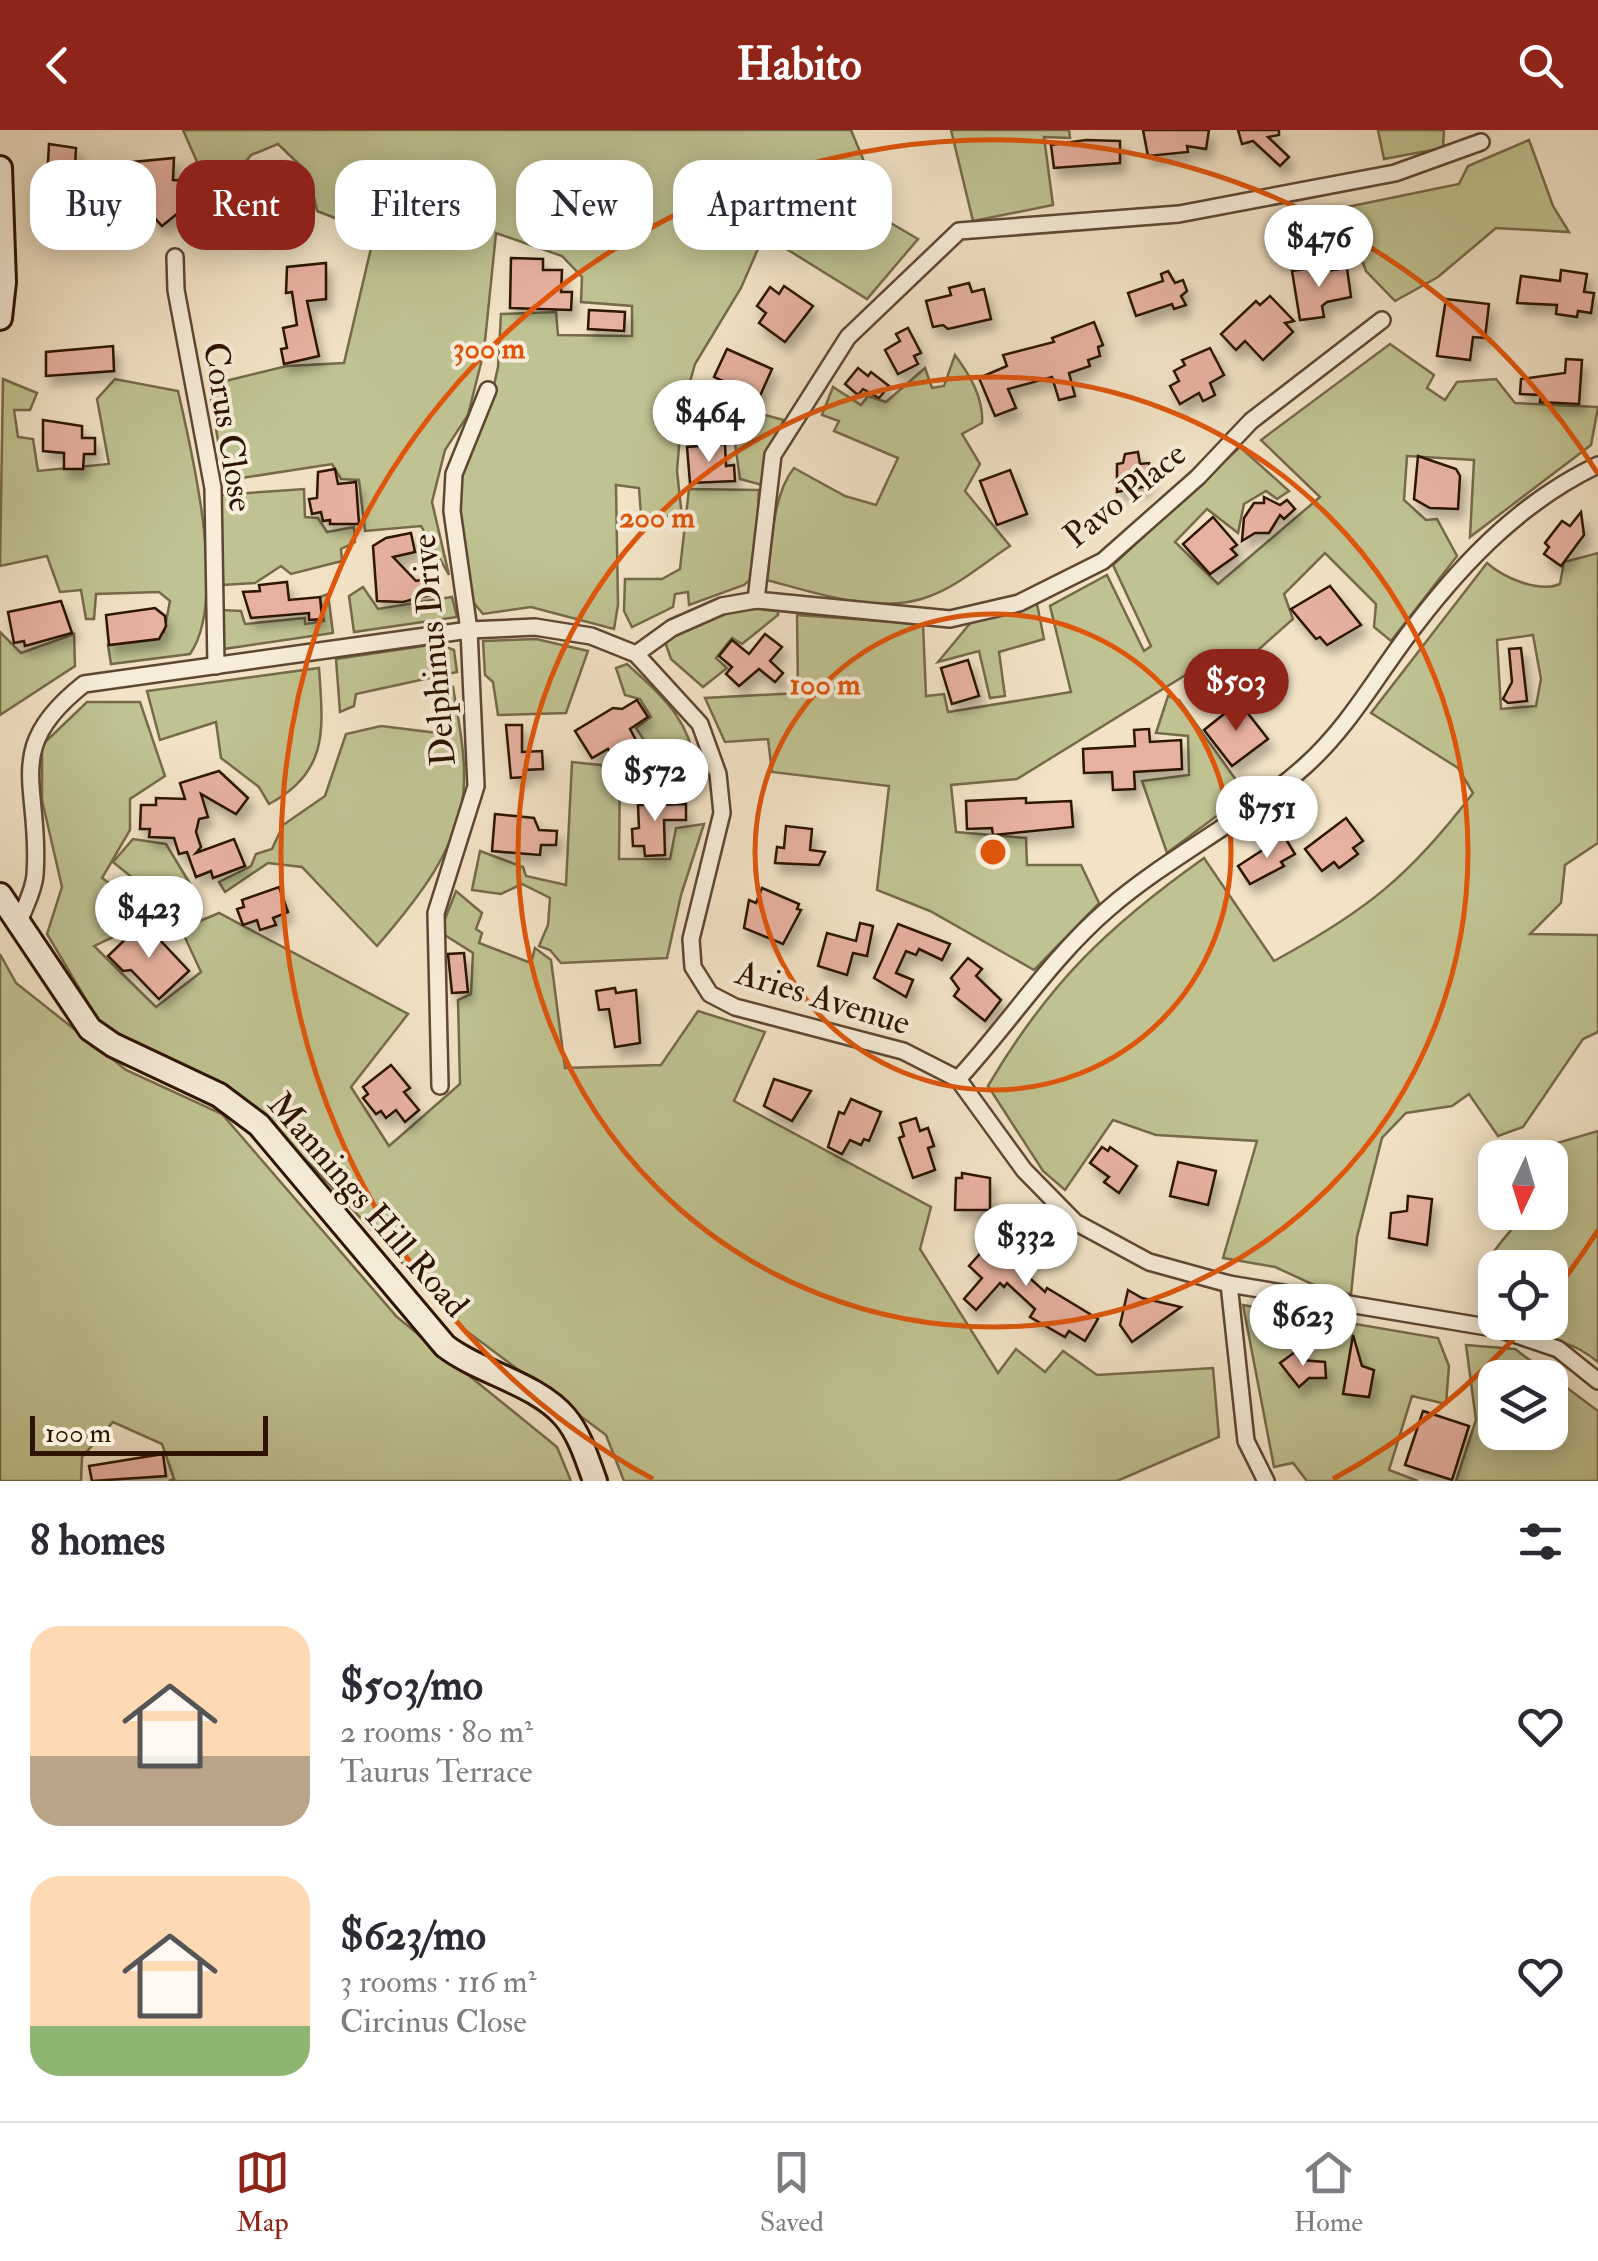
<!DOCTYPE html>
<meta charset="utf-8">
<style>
body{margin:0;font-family:"IM FELL Double Pica",serif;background:#f2f2f3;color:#2b2b33;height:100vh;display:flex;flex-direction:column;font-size:38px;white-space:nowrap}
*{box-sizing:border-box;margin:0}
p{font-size:32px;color:#7c7c81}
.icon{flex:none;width:55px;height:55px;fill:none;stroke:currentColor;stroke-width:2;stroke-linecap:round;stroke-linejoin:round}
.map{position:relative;height:1351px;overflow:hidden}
.details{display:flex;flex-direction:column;background:#fff;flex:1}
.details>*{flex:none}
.hud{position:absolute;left:30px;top:30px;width:1000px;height:90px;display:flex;gap:20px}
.needle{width:65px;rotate:184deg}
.tools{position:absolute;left:1478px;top:1010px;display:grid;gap:20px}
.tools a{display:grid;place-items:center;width:90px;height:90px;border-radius:20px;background:#fff;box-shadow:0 5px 25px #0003;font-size:50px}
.scale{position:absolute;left:30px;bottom:25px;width:238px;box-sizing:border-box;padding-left:10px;border:5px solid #2d1300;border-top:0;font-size:28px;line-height:35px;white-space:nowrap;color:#2d1300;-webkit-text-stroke:8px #f7edda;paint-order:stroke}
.price{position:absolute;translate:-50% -85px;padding:0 22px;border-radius:35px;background:#fff;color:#222;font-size:32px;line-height:65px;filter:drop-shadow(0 2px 5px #0008)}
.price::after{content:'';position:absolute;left:50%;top:60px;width:30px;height:22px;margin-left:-15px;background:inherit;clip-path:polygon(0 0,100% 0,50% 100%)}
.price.selected{background:#8f2418;color:#fff}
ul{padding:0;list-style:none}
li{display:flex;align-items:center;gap:30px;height:250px;padding:0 30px}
li span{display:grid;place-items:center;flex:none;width:280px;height:200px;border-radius:30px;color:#555}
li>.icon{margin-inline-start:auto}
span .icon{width:120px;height:120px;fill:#fffc;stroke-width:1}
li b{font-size:42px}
h2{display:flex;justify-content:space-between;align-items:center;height:120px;padding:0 30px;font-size:42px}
.tag{padding:0 35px;border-radius:30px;background:#fff;box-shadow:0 5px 25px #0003;font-size:35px;line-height:90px}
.tag.selected{background:#8f2418;color:#fff}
header{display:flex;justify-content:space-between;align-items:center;height:130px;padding:0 30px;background:#8f2418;color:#fff;font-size:45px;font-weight:800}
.dock{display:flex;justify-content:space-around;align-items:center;height:140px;border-top:2px solid #e1e1e2;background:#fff;font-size:28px;color:#7c7c81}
.dock a{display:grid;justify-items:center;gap:5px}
.dock .selected{color:#8f2418}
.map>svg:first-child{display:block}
.green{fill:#c0c291;stroke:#766a48;stroke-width:2.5;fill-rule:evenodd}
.building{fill:#e6b1a0;stroke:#2d1300;stroke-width:2.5;filter:url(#shadow)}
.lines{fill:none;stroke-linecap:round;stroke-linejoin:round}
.minor-casing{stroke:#5e4732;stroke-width:20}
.secondary-casing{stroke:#2d1300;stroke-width:28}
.minor{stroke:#f7edda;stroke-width:15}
.secondary{stroke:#f7edda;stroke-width:22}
.ring{fill:none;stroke:#df560b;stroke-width:5}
.labels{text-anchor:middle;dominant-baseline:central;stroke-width:8;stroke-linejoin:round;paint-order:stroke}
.street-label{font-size:35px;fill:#2d1300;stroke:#f7edda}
.centre{fill:#df560b;stroke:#f7edda;stroke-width:5}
.ring-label{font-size:30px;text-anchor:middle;font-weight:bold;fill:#df560b;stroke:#f7edda;stroke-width:8;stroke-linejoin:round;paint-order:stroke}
</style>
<header><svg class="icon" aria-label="back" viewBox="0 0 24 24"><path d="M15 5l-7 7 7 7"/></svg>Habito<svg class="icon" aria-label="search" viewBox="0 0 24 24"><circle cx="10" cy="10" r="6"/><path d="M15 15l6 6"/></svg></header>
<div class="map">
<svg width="1598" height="1351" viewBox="0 0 1598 1351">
<defs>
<filter id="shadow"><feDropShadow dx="5" dy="9" stdDeviation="5" flood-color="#0004"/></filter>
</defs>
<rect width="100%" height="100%" fill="#f2e3c6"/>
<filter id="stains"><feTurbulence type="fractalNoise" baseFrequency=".002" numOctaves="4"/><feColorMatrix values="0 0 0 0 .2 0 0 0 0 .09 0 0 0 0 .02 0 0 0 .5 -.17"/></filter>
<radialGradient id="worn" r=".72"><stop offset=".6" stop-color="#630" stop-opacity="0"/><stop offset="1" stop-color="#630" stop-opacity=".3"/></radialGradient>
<g class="green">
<polygon points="183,0 851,0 889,92 918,109 867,169 764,105 741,158 695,234 682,280 677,341 682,387 641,385 639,358 616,355 618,475 614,499 531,477 483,484 469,467 458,377 462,344 490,273 498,237 501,184 556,182 558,205 632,206 632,176 581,172 582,147 562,126 496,103 484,221 468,285 445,320 432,372 449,445 421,396 365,401 359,350 341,349 332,334 242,348 222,336 209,255 287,236 344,233 376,97 369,78 356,76 335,88 317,81 309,44 278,14 251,25 205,82 205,50"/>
<polygon points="951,0 1069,0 1070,8 1044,7 1053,75 973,91"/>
<polygon points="1378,0 1444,0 1443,18 1384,29"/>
<polygon points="1529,10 1553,76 1569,102 1496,98 1438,147 1395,171 1366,141 1342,78 1459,54 1468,36"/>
<polygon points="1390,214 1434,245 1427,258 1445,270 1457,252 1496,249 1515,273 1598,277 1591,315 1470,407 1474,330 1407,326 1404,370 1426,390 1437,389 1457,426 1391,511 1374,497 1376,474 1325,423 1284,464 1293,489 1206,566 1189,543 1017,649 951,655 956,702 1026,708 1027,735 1081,735 1099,773 1034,840 930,781 877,760 889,656 772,642 768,609 725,612 705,568 798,563 797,485 923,494 926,566 944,564 948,582 1071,562 1050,476 1107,445 1144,521 1151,516 1113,435 1240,317 1289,361 1277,369 1266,361 1244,374 1238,403 1207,379 1175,412 1218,454 1320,367 1261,310"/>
<path d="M955,225c14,19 29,43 27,68l-20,11 18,30 -15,27 45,55c-25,16 -52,40 -80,50 -50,20 -114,-3 -163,-16 5,-34 5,-85 27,-112l51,28 31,9 22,-47 -64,-27 5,-10 -17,-6 11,-28 28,18 7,-9 18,6 39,-34 7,20 12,-2z"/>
<path d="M3,249l34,14 -7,17h-16l4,27 15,2 5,32 71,-7 -12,-65 18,-20 63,12c14,62 50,209 12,263l-79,10 -3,-19 56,-13 6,-31 -11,-9 -63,2 -2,25h-8l-5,-29 -21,2 -13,-36 -47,10z"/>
<polygon points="719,273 784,290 766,322 762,355 740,349 735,313 698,308"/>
<polygon points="304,359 305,387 318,388 327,402 354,397 355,412 341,419 342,431 291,444 281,436 255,453 223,455 221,365"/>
<polygon points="689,359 759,360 755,446 744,455 689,475 688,462 675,464 673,477 632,497 624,481 625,449 662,449 680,439"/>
<path d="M1598,423v290l-33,22 -4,38 -31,31 68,1v97l-15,7 -60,88 -25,9 -29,-42 -17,12 -46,7 -24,25 -25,99 -6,57 -26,-4 -50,-23 -52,-9 34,-117 -101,-6 -43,-15 -48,70 -22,-19 -55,-85c60,-102 119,-159 216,-228l70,103c92,-50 136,-85 199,-168l-15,-25 -87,-55 116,-150c17,15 52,30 73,21l4,-22zM1533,505l8,44 -5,27 -35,3 -4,-69z"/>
<polygon points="363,457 378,479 452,467 457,487 354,502 349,466"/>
<polygon points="328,464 333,503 224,519 222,480 241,481 245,494 305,488 305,494 324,491 320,467"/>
<polygon points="1037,474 1044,509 999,522 1005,566 990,568 979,521 938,532 972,491"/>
<path d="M778,477v8l-36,29 -10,-6 -16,20 11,10 -24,19 -32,-28 -6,-17c26,-32 75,-31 113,-35z"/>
<polygon points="0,502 21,523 74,504 75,536 0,585"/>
<polygon points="536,509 588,521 566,583 498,585 493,552 485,545 483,511"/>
<polygon points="437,514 454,520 457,542 356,564 354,576 340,582 336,529"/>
<path d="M627,534c38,35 63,55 70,109l-72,-11 2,-9 15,-5 2,-8 -8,-12 15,-11 -11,-18 -15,-4 -9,-27z"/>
<path d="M319,538c4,59 11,104 -50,136l-10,-17 -38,-29 -5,-36 -56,18 -13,-49z"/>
<path d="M453,557c5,31 12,63 11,95 -1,62 -48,119 -87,164l-75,-79 -34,-4 -43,29 -6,-10 32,-16 5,-12 16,-5 11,-24 42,-29 21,-62 35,-8 57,7 -5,-36 4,-6z"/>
<polygon points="1168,566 1179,570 1246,664 1167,723 1142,651 1189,645 1188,606 1156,603"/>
<polygon points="87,572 140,572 165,646 130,669 130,700 102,748 123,763 134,749 113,732 133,709 166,714 198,767 94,816 156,877 201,842 181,799 219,783 408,884 351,957 389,1016 460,954 458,870 471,864 473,823 440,802 456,761 482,783 476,799 482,803 479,813 531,833 535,818 551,830 565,938 661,935 698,881 765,902 734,971 931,1077 920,1119 998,1243 1016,1219 1045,1242 1063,1221 1097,1245 1213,1238 1219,1307 1117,1351 624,1351 606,1305 465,1200 314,1038 225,955 103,898 47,804 62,757 42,670 42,615"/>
<polygon points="572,632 620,637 619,729 670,729 676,698 704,694 681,765 667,828 561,833 550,820 539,816 548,795 550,768 522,754 501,764 472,760 480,721 523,737 526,746 566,755"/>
<polygon points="0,824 16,853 126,940 222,984 397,1187 557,1317 571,1351 169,1351 174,1349 162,1314 113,1292 82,1327 81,1351 0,1351"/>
<path d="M1598,1001v231c-23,-19 -46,-25 -76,-25l2,-10 -8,-4 34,-1v-54h-55v44l-14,-10c-4,-41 20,-59 45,-89l24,-1v-54l-14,-1 1,-8z"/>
<polygon points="1243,1175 1438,1208 1449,1236 1446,1274 1412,1266 1389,1340 1418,1351 1307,1351 1293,1333 1274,1337"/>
<path d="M1466,1215l49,4 83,62v70h-142l20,-61zM1495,1248h55v54h-55z"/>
</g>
<g class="building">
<polygon points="1143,0 1209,0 1206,19 1187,16 1188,22 1148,26"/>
<polygon points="1238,0 1279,0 1279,5 1268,7 1289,27 1280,36 1253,11 1242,14"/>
<polygon points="1086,10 1120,11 1120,33 1054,38 1051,15"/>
<polygon points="49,14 76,18 73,71 46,70"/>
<polygon points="174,28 173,50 194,51 193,83 178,83 162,96 125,55 134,46 133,32"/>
<polygon points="271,63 287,91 255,109 239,82"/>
<polygon points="511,128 543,129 543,140 562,140 561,162 572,162 571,180 510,178"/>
<polygon points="326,133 326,169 307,171 319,226 284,234 281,219 287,218 283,198 297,195 292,162 286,163 287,137"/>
<polygon points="1310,138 1311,143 1347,138 1351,167 1327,172 1322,176 1324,187 1300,190 1292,141"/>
<polygon points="1561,140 1587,144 1584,162 1594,163 1591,183 1578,181 1577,187 1556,184 1557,175 1517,173 1521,146 1560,151"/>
<polygon points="1168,141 1175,153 1183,150 1187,161 1181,166 1186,175 1174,179 1172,174 1136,186 1128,163 1163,151 1161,144"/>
<polygon points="969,153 972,162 984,159 991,189 948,199 943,195 933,197 926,171 951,165 949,158"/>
<polygon points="784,156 813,176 785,212 759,193 766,183 757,176 770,157 779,164"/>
<polygon points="1270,166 1294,191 1285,193 1293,202 1263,230 1245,211 1236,220 1221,204 1256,171 1260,175"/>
<polygon points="1446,169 1489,174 1485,208 1473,207 1470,230 1437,226"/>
<polygon points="589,180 625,182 624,201 588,199"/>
<polygon points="1094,192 1103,215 1098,217 1100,226 1088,230 1090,236 1069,243 1075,266 1059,270 1052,247 1008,259 1016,278 995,286 979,248 1007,236 1003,225 1054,212 1052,208"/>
<polygon points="908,198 921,223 914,226 918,234 898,244 885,220 900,211 896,204"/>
<polygon points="113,216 114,241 46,246 46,222"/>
<polygon points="1210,218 1224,245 1210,253 1215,265 1203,271 1199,263 1180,274 1170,256 1179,251 1174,241 1185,235 1182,230"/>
<polygon points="727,219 772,239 759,268 714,247"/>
<polygon points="1566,229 1582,230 1579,274 1540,272 1541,265 1520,264 1521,249 1565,243"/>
<polygon points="858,238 868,246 871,242 889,256 879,268 863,259 858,265 845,254"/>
<polygon points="43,290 82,296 82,308 95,308 95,324 84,324 83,339 64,339 64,323 43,321"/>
<polygon points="725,314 726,336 734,335 735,351 690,353 687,317"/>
<polygon points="1138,322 1140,334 1149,333 1152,346 1145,347 1147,356 1117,362 1117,334 1123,333 1125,324"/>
<polygon points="1418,326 1456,339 1460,346 1458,379 1430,378 1414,369"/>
<polygon points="335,339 338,354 356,352 359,394 330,394 330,390 323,391 321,382 312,384 309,369 317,368 318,342"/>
<polygon points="1010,340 1027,384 997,395 980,351"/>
<polygon points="1264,367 1280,375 1287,370 1295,379 1284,389 1280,385 1269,403 1255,403 1242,411 1244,388 1254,373 1264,373"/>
<polygon points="1581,382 1584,405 1561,436 1544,424 1549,417 1545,413 1562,391 1570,396"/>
<polygon points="1213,387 1237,415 1231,419 1237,425 1210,444 1183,414"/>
<polygon points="411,403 415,422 393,427 416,451 426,449 429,465 403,472 377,471 373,416 386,408"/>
<polygon points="287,452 289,470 320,467 322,489 309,490 309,483 251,488 243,462 260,461 259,455"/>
<polygon points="1330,456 1361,495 1327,515 1320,507 1316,509 1291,479"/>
<polygon points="61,471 72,503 25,516 24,511 14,513 8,482"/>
<polygon points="155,478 165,486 166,496 159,509 109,515 106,485"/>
<polygon points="765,504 782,517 770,531 783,543 775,552 759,539 739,556 726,544 732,537 719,526 732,510 749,524"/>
<polygon points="1521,518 1527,571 1508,573 1503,569 1512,552 1509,519"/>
<polygon points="968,530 979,566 952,574 941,538"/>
<polygon points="637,570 648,587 630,599 638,614 614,628 608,619 592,628 575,601 613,578 622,579"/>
<polygon points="1239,572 1268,609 1232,636 1204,600"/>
<polygon points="506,595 522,595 522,622 542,621 543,639 524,640 525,647 511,648"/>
<polygon points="1149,599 1150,612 1181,610 1182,639 1134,642 1135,659 1113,660 1112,642 1084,643 1083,619 1135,616 1134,600"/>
<polygon points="219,641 248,668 236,684 201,664 208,687 199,689 196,702 201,717 196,723 234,709 245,736 213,748 211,741 196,747 187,722 179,724 174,708 149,707 150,699 140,699 141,675 156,675 156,668 185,669 180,653"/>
<polygon points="659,662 660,675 686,674 686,690 664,690 665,725 645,726 644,716 633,716 632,699 639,698 638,675 645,675 645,663"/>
<polygon points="1026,668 1026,673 1071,671 1073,697 993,705 992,698 967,699 966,671"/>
<polygon points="495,684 534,688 539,700 557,701 556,715 541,715 540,725 492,721"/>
<polygon points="1346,688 1363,711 1353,718 1358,724 1339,738 1334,732 1322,741 1305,719"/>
<polygon points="786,696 812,699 810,720 825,722 819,735 775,733 777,717 784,718"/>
<polygon points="1284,706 1295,724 1281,732 1284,736 1250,754 1238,736"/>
<polygon points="279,757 288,782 273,788 276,795 260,800 257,790 243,795 237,779 244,777 242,770"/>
<polygon points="762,758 799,774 797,779 801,780 783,814 744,798 749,770 756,773"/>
<polygon points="143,792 189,841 159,869 131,840 123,841 108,826"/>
<polygon points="860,793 873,796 867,826 853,823 847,845 818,836 827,803 856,811"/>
<polygon points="898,794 950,814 942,830 919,819 916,825 906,821 896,843 913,850 906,867 874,848"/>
<polygon points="464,823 468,862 452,863 448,824"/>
<polygon points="968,828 982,839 976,846 1001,870 985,891 954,866 959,859 951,848"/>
<polygon points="615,858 616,863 636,860 640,913 615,917 609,879 599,880 596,861"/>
<polygon points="391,935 410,958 404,962 419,980 405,992 396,980 386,988 381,981 376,984 363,968 368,964 363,957"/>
<polygon points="774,949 811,961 792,991 764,976"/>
<polygon points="851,969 881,982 869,1011 864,1009 861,1015 850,1010 842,1024 828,1017 839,982 844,984"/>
<polygon points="916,988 920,1001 928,998 934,1016 928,1018 935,1040 913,1048 899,1008 904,1006 900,993"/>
<polygon points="1102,1017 1108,1021 1110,1017 1137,1036 1119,1063 1104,1052 1109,1047 1090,1033"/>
<polygon points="1178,1032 1216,1041 1208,1075 1170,1066"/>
<polygon points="962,1043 990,1048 990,1080 955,1080 956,1048 962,1048"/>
<polygon points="1408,1066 1432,1069 1427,1115 1389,1108 1391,1083 1407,1081"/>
<polygon points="1017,1102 1028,1112 1017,1124 1028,1134 1022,1141 1045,1162 1047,1158 1098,1189 1085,1211 1069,1201 1065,1207 1030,1187 1035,1179 1007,1153 1004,1157 1000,1153 976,1180 964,1169 982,1148 969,1136 995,1107 1004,1115"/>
<polygon points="1128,1160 1142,1168 1181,1177 1132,1212 1120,1195"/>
<polygon points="1353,1205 1362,1236 1374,1240 1369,1267 1343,1264"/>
<polygon points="1295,1222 1300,1230 1325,1232 1326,1248 1309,1248 1299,1257 1280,1233"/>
<polygon points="1423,1281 1469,1296 1452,1350 1405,1335"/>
<polygon points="163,1324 166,1346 92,1351 89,1336"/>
</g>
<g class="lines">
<defs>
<g id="minor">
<polyline points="175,127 176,160 213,358 216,536"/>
<polyline points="756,470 773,325 848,207 959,101 1179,84 1395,43 1481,12"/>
<polyline points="636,524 672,498 722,476 756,470 950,489 1019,473 1103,431 1198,347 1251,291 1382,190"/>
<path d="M20,790c5,-14 14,-30 15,-45 7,-90 -35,-125 49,-191l385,-54 66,-3 56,9 45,18 64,70 18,50 4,39 -31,126 2,28 17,27 25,13 168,44 55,28 66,91 51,52 74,40 80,22 270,45 59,20 40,32"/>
<path d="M958,949c51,-55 93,-121 150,-170 61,-53 137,-89 197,-143 46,-41 74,-95 112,-143 49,-64 107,-123 181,-158"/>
<polyline points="440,956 436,783 476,656 469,500 452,381 454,344 488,260"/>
<polyline points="1229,1154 1246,1311 1266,1351"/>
</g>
<g id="secondary">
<polyline points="0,38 4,152 0,188"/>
<path d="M0,765l90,134 23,16 106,50 40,30 186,221c35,27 91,37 120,71 15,18 22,42 30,64"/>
</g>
</defs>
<use href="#minor" class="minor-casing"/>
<use href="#secondary" class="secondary-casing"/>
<use href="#minor" class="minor"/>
<use href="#secondary" class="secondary"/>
</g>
<g class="ring">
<circle cx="993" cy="722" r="238"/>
<circle cx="993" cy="722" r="475"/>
<path d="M1598 1100A713 713 0 0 1 1551 1166M1527 1194A713 713 0 0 1 1333 1349M653 1349A713 713 0 1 1 1598 344"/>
</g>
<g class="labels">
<g class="street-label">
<text transform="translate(228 297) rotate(81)">Corus Close</text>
<text transform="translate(1125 365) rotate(-39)">Pavo Place</text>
<text transform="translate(434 520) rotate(-95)">Delphinus Drive</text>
<text transform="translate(823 868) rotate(17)">Aries Avenue</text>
<text transform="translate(368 1075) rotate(49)">Mannings Hill Road</text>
</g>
</g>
<circle cx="993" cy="722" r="15" class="centre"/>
<g class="ring-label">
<text x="489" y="228">300 m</text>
<text x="657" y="397">200 m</text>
<text x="825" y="564">100 m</text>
</g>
<rect width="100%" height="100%" filter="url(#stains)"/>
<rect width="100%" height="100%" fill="url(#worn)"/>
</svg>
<div class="tools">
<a><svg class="needle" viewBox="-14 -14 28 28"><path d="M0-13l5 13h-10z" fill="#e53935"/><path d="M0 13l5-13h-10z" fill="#7c7c81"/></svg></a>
<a><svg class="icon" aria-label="locate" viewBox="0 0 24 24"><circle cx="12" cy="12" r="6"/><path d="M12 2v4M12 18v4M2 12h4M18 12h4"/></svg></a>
<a><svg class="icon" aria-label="layers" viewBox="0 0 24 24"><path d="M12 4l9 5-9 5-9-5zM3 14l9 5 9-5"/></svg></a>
</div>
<div class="scale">100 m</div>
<b class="price" style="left:1319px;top:160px">$476</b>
<b class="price" style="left:709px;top:335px">$464</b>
<b class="price selected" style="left:1236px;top:604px">$503</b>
<b class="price" style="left:655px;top:694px">$572</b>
<b class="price" style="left:1267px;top:731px">$751</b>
<b class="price" style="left:149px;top:831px">$423</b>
<b class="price" style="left:1026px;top:1159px">$332</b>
<b class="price" style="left:1303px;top:1239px">$623</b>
<div class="hud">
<a class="tag">Buy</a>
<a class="tag selected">Rent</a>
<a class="tag">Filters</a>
<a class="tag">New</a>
<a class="tag">Apartment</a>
</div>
</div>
<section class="details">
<h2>8 homes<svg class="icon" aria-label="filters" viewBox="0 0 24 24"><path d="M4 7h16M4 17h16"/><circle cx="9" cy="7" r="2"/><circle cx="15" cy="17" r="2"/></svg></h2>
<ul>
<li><span style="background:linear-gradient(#ffd9b3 65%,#b9a48a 0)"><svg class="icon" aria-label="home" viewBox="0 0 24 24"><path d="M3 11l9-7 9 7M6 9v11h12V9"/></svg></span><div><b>$503/mo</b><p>2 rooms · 80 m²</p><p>Taurus Terrace</p></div><svg class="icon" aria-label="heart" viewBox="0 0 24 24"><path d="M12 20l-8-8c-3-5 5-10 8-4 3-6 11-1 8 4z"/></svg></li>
<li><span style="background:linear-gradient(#ffd9b3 75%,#8fb573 0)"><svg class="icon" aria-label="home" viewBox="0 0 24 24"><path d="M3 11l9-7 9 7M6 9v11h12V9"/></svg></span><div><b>$623/mo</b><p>3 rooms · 116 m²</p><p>Circinus Close</p></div><svg class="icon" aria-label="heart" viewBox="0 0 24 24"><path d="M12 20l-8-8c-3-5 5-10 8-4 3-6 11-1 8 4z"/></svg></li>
</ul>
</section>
<nav class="dock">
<a class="selected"><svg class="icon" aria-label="map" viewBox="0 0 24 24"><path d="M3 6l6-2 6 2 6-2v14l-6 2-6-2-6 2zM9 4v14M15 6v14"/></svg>Map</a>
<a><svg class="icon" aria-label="saved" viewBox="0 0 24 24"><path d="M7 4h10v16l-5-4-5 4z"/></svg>Saved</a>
<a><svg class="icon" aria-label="home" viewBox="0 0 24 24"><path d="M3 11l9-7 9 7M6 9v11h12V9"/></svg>Home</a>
</nav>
